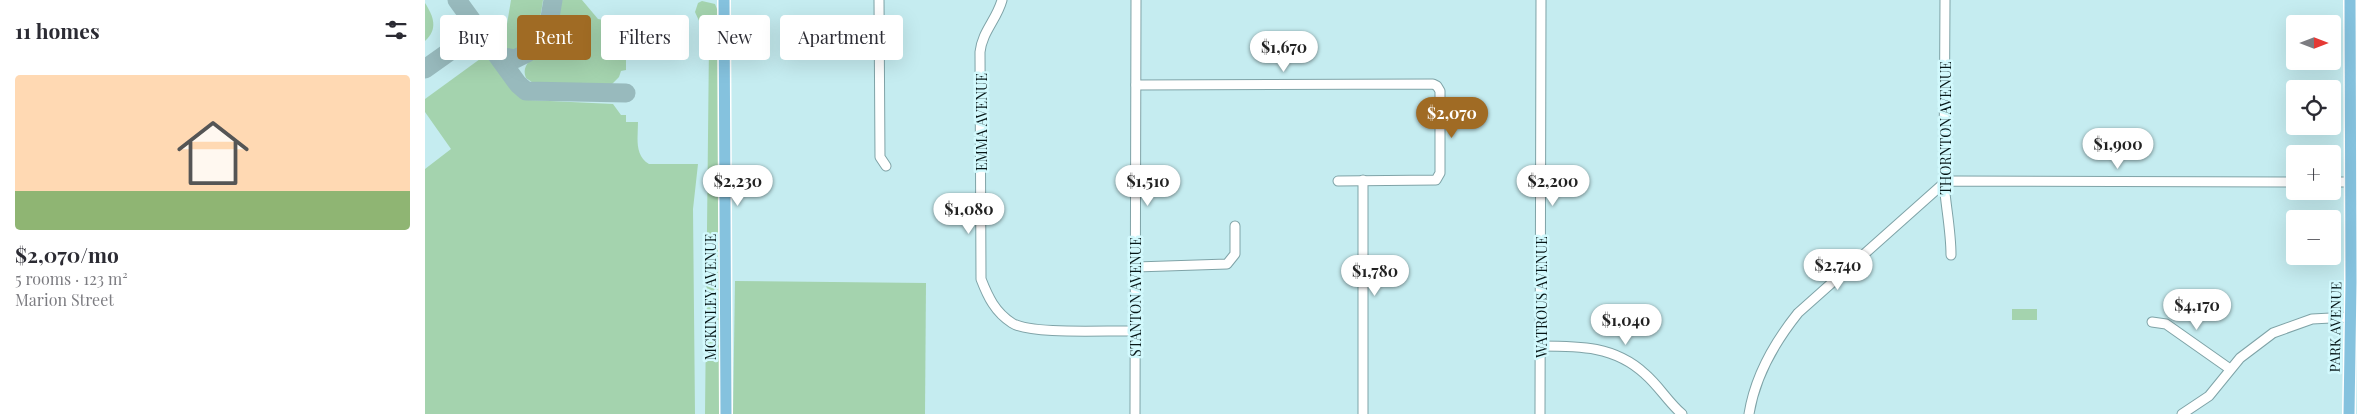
<!DOCTYPE html>
<meta charset="utf-8">
<style>
body{margin:0;font-family:"Playfair Display",serif;background:#f7f7f7;color:#2b2b33;height:100vh;display:flex;flex-direction:column;font-size:19px;white-space:nowrap}
*{box-sizing:border-box;margin:0}
p{font-size:16px;color:#7c7c81}
.icon{flex:none;width:28px;height:28px;fill:none;stroke:currentColor;stroke-width:2;stroke-linecap:round;stroke-linejoin:round}
.map{position:relative;flex:1;overflow:hidden}
.sheet{display:flex;flex-direction:column;background:#fff;width:425px}
.sheet>*{flex:none}
.banner{position:absolute;left:15px;top:15px;width:475px;height:45px;display:flex;gap:10px}
.needle{width:32px;rotate:90deg}
.fabs{position:absolute;left:1861px;top:15px;display:grid;gap:10px}
.fabs a{display:grid;place-items:center;width:55px;height:55px;border-radius:5px;background:#fff;box-shadow:0 5px 20px #0002;font-size:25px}
.price{position:absolute;translate:-50% -42px;padding:0 11px;border-radius:18px;background:#fff;color:#222;font-size:16px;line-height:32px;filter:drop-shadow(0 1px 2px #0008)}
.price::after{content:'';position:absolute;left:50%;top:30px;width:15px;height:11px;margin-left:-8px;background:inherit;clip-path:polygon(0 0,100% 0,50% 100%)}
.price.active{background:#a06b24;color:#fff}
ul{padding:0;list-style:none}
li{display:grid;align-content:center;gap:10px;height:265px;padding:0 15px}
li+li{border-top:1px solid #e1e1e2}
li span{display:grid;place-items:center;height:155px;border-radius:5px;color:#555}
li>.icon{margin-inline-start:auto}
span .icon{width:90px;height:90px;fill:#fffc;stroke-width:1}
li b{font-size:21px}
h2{display:flex;justify-content:space-between;align-items:center;height:60px;padding:0 15px;font-size:21px}
.chip{padding:0 18px;border-radius:5px;background:#fff;box-shadow:0 5px 20px #0002;font-size:18px;line-height:45px}
.chip.active{background:#a06b24;color:#fff}
main{display:flex;flex:1;min-height:0}
.map>svg:first-child{display:block}
.grass{fill:#a4d3ae}
.lines{fill:none;stroke-linecap:round;stroke-linejoin:round}
.taxiway{stroke:#98babd;stroke-width:19}
.minor-casing{stroke:#7fa3a7;stroke-width:11}
.major-casing{stroke:#fff;stroke-width:14}
.minor{stroke:#fff;stroke-width:9}
.major{stroke:#85c2de;stroke-width:11}
.labels{text-anchor:middle;dominant-baseline:central;stroke-width:5;stroke-linejoin:round;paint-order:stroke}
.street-label{font-size:14px;fill:#071617;stroke:#d2f9fd}
</style>
<main>
<section class="sheet">
<h2>11 homes<svg class="icon" aria-label="filters" viewBox="0 0 24 24"><path d="M4 7h16M4 17h16"/><circle cx="9" cy="7" r="2"/><circle cx="15" cy="17" r="2"/></svg></h2>
<ul>
<li><span style="background:linear-gradient(#ffd9b3 75%,#8fb573 0)"><svg class="icon" aria-label="home" viewBox="0 0 24 24"><path d="M3 11l9-7 9 7M6 9v11h12V9"/></svg></span><div><b>$2,070/mo</b><p>5 rooms · 123 m²</p><p>Marion Street</p></div></li>
</ul>
</section>
<div class="map">
<svg width="1932" height="414" viewBox="0 0 1932 414">
<rect width="100%" height="100%" fill="#c5ecf0"/>
<g class="grass">
<path d="M86,0h32c-3,22 -7,47 -34,51l-9,-6 4,-3z"/>
<path d="M133,0h24l16,19c15,3 24,0 30,18l-2,3v30l-5,1 -2,6 -7,7 -76,1 -10,-7c-7,-18 17,-24 26,-37z"/>
<polygon points="277,1 290,4 294,14 295,414 280,414 284,43 270,12 273,3"/>
<path d="M0,3c9,14 13,26 0,38z"/>
<path d="M62,57l28,34 14,9 84,4 8,11h5v7h12c0,15 -4,33 11,42h49l-5,45 2,205h-270v-245l26,-20 -26,-37v-13l55,-40z"/>
<polygon points="310,281 501,283 500,414 308,414"/>
<rect x="1587" y="309" width="25" height="11"/>
</g>
<g class="lines">
<g class="taxiway">
<polyline points="32,0 93,84 101,91 201,93"/>
<polyline points="74,56 90,59 102,53 119,39 123,29 128,0"/>
<polyline points="0,69 45,37 53,34 60,38"/>
</g>
<defs>
<g id="minor">
<polyline points="454,0 455,157 461,166"/>
<path d="M577,0c-5,19 -20,32 -22,52l1,227c7,18 14,33 31,44 18,12 98,7 123,8"/>
<path d="M1520,0l-1,183c2,25 7,48 7,72"/>
<polyline points="711,85 1008,84 1012,86 1015,91 1015,173 1011,180 913,181"/>
<polyline points="1908,182 1926,182"/>
<polyline points="711,267 802,264 810,254 810,226"/>
<polyline points="1727,322 1741,324 1805,369"/>
<path d="M1115,346c40,0 75,0 105,28 14,12 23,28 37,40"/>
<polyline points="710,414 711,0"/>
<polyline points="938,414 938,180"/>
<polyline points="1115,414 1116,0"/>
<path d="M1324,414c6,-38 25,-71 49,-101l146,-130 9,-2 342,1"/>
<polyline points="1757,414 1784,396 1815,358 1848,333 1887,319 1925,317"/>
</g>
<g id="major">
<polyline points="299,0 301,414"/>
<polyline points="1924,414 1926,282 1925,0"/>
</g>
</defs>
<use href="#minor" class="minor-casing"/>
<use href="#major" class="major-casing"/>
<use href="#minor" class="minor"/>
<use href="#major" class="major"/>
</g>
<g class="labels">
<g class="street-label">
<text transform="translate(556 122) rotate(-90)">EMMA AVENUE</text>
<text transform="translate(1520 128) rotate(-90)">THORNTON AVENUE</text>
<text transform="translate(285 297) rotate(-90)">MCKINLEY AVENUE</text>
<text transform="translate(710 297) rotate(-90)">STANTON AVENUE</text>
<text transform="translate(1116 297) rotate(-90)">WATROUS AVENUE</text>
<text transform="translate(1910 327) rotate(-89)">PARK AVENUE</text>
</g>
</g>
</svg>
<div class="fabs">
<a><svg class="needle" viewBox="-14 -14 28 28"><path d="M0-13l5 13h-10z" fill="#e53935"/><path d="M0 13l5-13h-10z" fill="#7c7c81"/></svg></a>
<a><svg class="icon" aria-label="locate" viewBox="0 0 24 24"><circle cx="12" cy="12" r="6"/><path d="M12 2v4M12 18v4M2 12h4M18 12h4"/></svg></a>
<a>+</a>
<a>−</a>
</div>
<b class="price" style="left:859px;top:73px">$1,670</b>
<b class="price active" style="left:1027px;top:139px">$2,070</b>
<b class="price" style="left:1693px;top:170px">$1,900</b>
<b class="price" style="left:313px;top:207px">$2,230</b>
<b class="price" style="left:723px;top:207px">$1,510</b>
<b class="price" style="left:1128px;top:207px">$2,200</b>
<b class="price" style="left:544px;top:235px">$1,080</b>
<b class="price" style="left:1413px;top:291px">$2,740</b>
<b class="price" style="left:950px;top:297px">$1,780</b>
<b class="price" style="left:1772px;top:331px">$4,170</b>
<b class="price" style="left:1201px;top:346px">$1,040</b>
<div class="banner">
<a class="chip">Buy</a>
<a class="chip active">Rent</a>
<a class="chip">Filters</a>
<a class="chip">New</a>
<a class="chip">Apartment</a>
</div>
</div>
</main>
